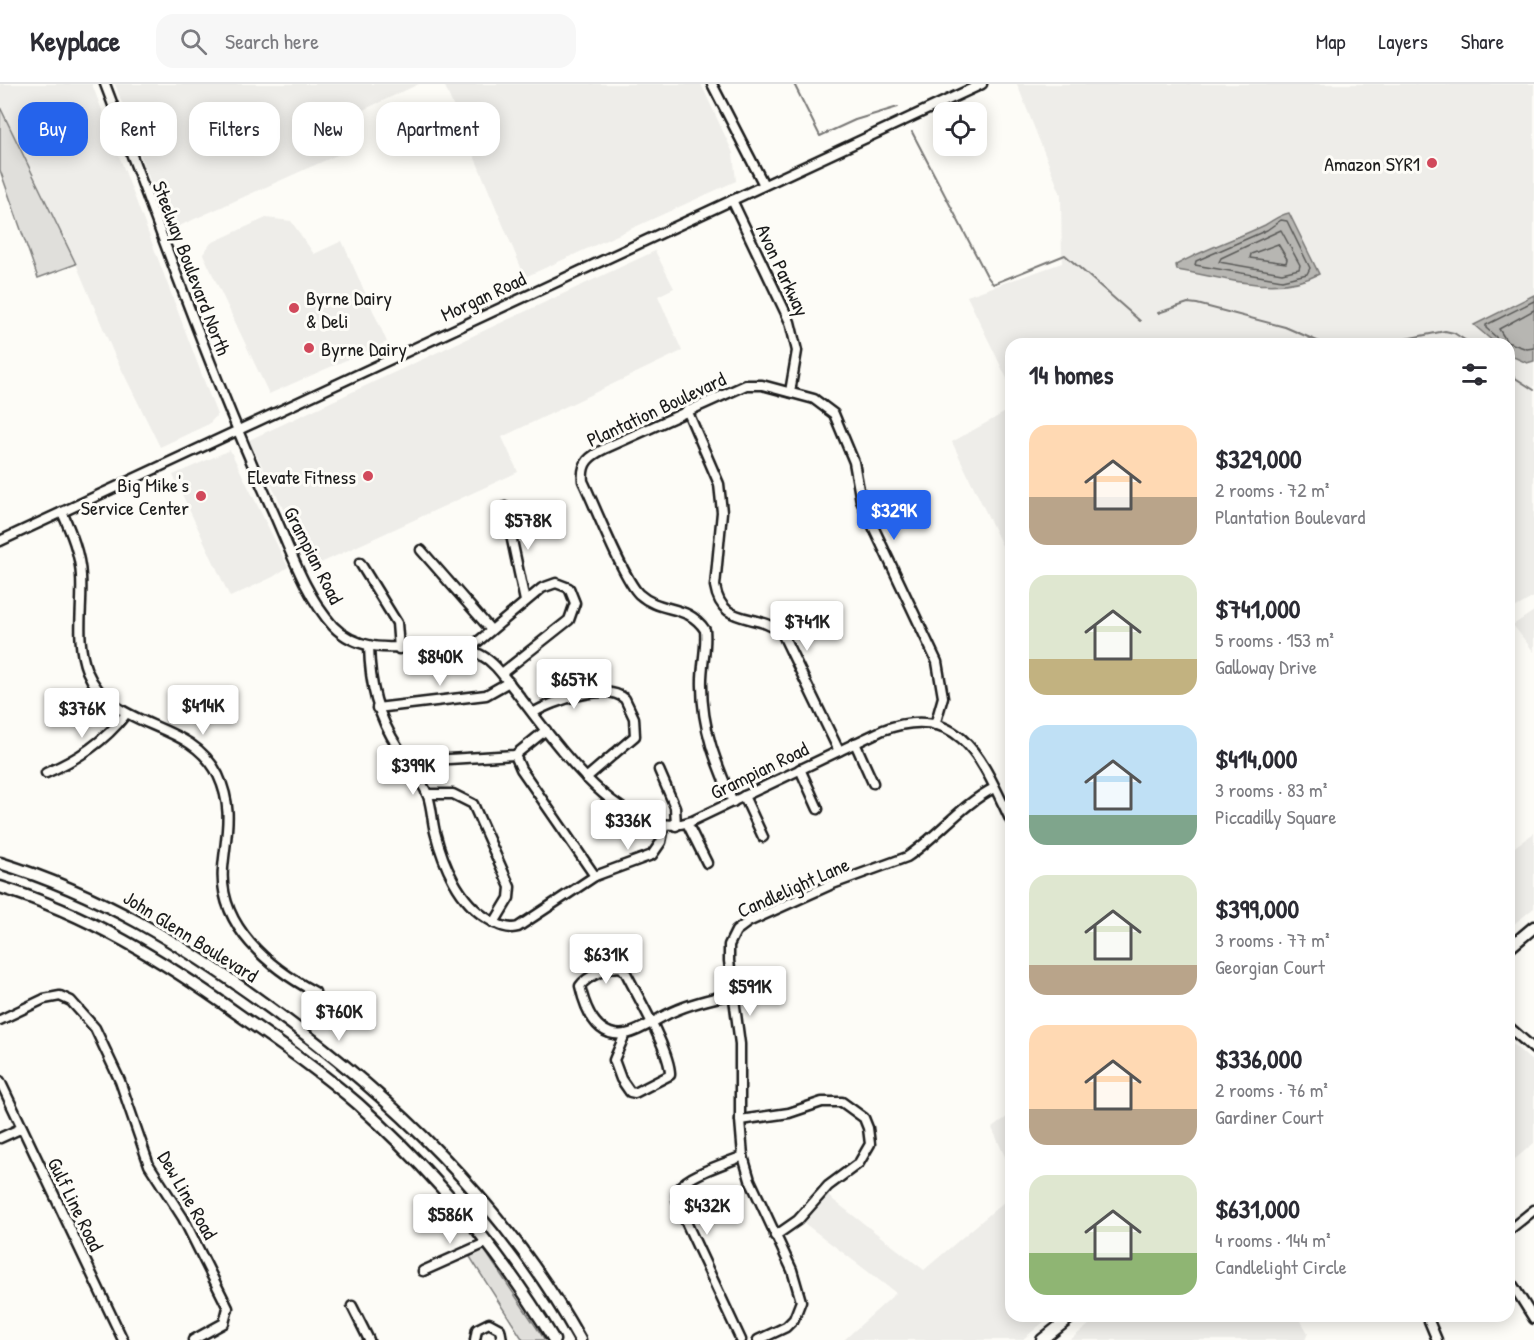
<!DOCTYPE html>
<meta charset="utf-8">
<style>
body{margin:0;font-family:"Patrick Hand",sans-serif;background:#f7f7f7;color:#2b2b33;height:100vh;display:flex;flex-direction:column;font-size:22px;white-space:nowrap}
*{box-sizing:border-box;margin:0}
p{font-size:20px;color:#7c7c81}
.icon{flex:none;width:33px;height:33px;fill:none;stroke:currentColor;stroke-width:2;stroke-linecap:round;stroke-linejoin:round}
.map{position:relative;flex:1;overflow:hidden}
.drawer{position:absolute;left:1005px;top:254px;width:510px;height:984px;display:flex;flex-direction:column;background:#fff;border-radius:18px;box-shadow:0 3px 15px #0003}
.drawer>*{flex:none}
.banner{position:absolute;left:18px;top:18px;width:570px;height:54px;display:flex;gap:12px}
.controls{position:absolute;left:933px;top:18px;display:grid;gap:12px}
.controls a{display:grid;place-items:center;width:54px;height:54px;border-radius:12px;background:#fff;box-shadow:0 3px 15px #0003;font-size:30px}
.price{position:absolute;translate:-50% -51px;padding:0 14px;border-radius:6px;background:#fff;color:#222;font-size:20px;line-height:39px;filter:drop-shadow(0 2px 3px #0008)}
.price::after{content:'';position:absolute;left:50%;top:36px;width:18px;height:14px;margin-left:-9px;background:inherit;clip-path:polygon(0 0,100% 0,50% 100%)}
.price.active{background:#2563eb;color:#fff}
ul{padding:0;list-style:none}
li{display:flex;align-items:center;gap:18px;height:150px;padding:0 24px}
li span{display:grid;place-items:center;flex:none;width:168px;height:120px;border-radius:18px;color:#555}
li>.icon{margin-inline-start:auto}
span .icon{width:72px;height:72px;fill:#fffc;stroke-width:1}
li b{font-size:26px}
h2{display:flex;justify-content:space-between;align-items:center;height:72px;padding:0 24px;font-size:26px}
.chip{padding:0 21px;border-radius:18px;background:#fff;box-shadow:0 3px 15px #0003;font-size:21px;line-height:54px}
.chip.active{background:#2563eb;color:#fff}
header{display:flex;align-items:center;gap:36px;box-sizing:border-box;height:84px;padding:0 30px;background:#fff;border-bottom:2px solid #e1e1e2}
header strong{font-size:28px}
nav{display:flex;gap:33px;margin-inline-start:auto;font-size:21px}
.search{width:420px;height:54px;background:#f7f7f7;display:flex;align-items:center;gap:15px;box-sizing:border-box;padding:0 21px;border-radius:18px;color:#7c7c81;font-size:22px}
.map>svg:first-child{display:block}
.built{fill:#eeede9}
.green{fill:#e0dfdb;stroke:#7e7e7c;stroke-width:1.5}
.water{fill:#b7b6b2;stroke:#797876;stroke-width:1.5}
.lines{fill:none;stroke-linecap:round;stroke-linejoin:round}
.shore{stroke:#5a5a58;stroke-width:1.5}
.stream{stroke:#797876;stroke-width:2}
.minor-casing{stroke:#1c1c1c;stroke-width:13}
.major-casing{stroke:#1c1c1c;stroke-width:15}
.minor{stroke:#fdfcf7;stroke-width:8}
.major{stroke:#fdfcf7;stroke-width:10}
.poi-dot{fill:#d1495b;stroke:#fdfcf7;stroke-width:2}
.labels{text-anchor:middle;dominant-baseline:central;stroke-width:6;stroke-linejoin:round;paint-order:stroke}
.poi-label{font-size:20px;fill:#1c1c1c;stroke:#fdfcf7;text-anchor:end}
.street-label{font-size:20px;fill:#1c1c1c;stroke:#fdfcf7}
</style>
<header>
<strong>Keyplace</strong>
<div class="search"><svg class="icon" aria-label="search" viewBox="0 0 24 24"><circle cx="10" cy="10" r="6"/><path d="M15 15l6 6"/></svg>Search here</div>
<nav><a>Map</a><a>Layers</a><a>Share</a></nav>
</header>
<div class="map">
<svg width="1534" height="1256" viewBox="0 0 1534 1256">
<rect width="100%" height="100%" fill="#fdfcf7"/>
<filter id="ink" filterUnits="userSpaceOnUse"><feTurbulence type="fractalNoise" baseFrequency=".0167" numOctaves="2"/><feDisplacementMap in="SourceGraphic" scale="12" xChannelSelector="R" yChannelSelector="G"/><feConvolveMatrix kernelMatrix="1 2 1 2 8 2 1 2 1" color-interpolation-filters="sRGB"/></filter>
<g filter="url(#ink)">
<g class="built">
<polygon points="0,0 92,0 217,331 209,340 160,363 114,270 76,180 0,23"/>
<polygon points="115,0 419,0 350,32 355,63 168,147"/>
<polygon points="444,0 701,0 733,69 736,97 525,193"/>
<polygon points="1017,0 1534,0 1534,513 1509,527 1509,260 1011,260 1011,303 967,212 1062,179 1061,111"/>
<polygon points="266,134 291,137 314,170 342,157 387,258 269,310 203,170 211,159"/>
<polygon points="655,167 674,204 658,212 682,267 502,353 518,388 312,483 249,356"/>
<polygon points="1011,325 1011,480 952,358"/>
<polygon points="230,366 288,483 273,493 230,513 173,391"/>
<polygon points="1534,527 1534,568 1513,541"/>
<polygon points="1534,749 1534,824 1509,844 1509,767"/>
<polygon points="1509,957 1534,979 1534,1059 1509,1080"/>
<polygon points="1011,1030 1011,1086 992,1044"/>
<polygon points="828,1112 924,1186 1011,1112 1011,1232 1051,1232 1022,1256 844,1256 896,1209 804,1139"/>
<polygon points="1100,1232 1298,1232 1308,1249 1305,1256 1070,1256"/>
</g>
<g class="green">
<polygon points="0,23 76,180 38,194 0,86"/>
<polygon points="483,1164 545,1256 523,1256 470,1173"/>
</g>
<g class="water">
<path d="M1289,129l30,61c-43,23 -96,3 -142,-4l-1,-5c28,-16 60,-26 89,-40 9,-5 14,-10 24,-12z"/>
<polygon points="1534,211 1534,277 1527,279 1509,271 1509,260 1495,259 1474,241"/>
</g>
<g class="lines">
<g class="shore">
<polygon points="1281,136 1287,137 1310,184 1307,190 1282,196 1195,181 1196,177 1267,146"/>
<polygon points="1281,146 1300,181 1299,185 1282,189 1219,178 1221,174"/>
<polygon points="1278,160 1287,175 1286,179 1250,174 1251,170"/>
<polyline points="1534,226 1499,245 1507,258 1527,265 1534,264"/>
<polyline points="1498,260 1496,253 1486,244 1486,241 1534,217"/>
</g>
<g class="stream">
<polyline points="794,0 820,52 855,36 898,23"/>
<polyline points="912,48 987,192 993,200 1065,171 1140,237"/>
<polyline points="1158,229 1188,219 1197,220 1285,243 1324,260"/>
<polyline points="1381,260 1445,247 1454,249 1471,260"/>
<polyline points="1509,290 1534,306"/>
</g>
<defs>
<g id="minor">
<path d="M105,0c54,142 104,285 166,423 18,39 33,87 62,119 45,47 122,-5 163,41 43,48 119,182 196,154l191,-91c79,-29 100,33 128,91"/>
<polyline points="712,0 764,101"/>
<polyline points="732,116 790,238 797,267 790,308"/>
<path d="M687,326l32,74 3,28 -7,74c7,42 41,25 67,47l57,118"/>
<polyline points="505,423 525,517"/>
<path d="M62,428c9,20 18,42 19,64 2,32 -6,64 6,95 26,62 102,46 131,104 16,34 8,58 5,93 -5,58 47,100 92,124"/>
<polyline points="0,457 982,0"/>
<polyline points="421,466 491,546"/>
<polyline points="360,479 397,539 399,565"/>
<path d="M369,562c1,39 8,70 30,103 9,15 23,31 29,47 4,12 4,24 7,36 8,32 24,70 53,87 10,6 20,11 30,8l77,-51 57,-21 9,-13 3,-15"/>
<polyline points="469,565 542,504 556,499 569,504 575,519 569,536 502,589"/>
<polyline points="377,624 486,611 509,598"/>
<path d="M533,629c19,-12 74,-31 92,-14l9,19 1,18 -49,42"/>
<polyline points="855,659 873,699"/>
<polyline points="515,671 521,685 595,792"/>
<polyline points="412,685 432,676 515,671 546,646"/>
<polyline points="800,685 818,725"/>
<polyline points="659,686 675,723 676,742"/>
<path d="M46,689c32,-14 58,-31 80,-59"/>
<polyline points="427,710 453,710 473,720 510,803 509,814 494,839"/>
<polyline points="744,712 763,753"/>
<path d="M733,718c-17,-39 -31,-73 -31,-116 -1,-19 5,-37 3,-56 -18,-27 -44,-16 -66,-36 -15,-14 -45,-90 -56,-113 -2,-19 7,-25 23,-33l140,-63h16l52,14 20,15 20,48 7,39 76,161 6,35 -8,28"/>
<polyline points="687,739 707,779"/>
<polyline points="0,936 44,915 60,912 71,917 95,944 120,997 149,1081 183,1134 228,1224 224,1239 193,1256"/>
<polyline points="1509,943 1534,965"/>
<path d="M625,950l-11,26 7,19 9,13 5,1 35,-18c1,-22 -33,-80 -44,-102l-5,-6c-12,0 -34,9 -41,19 5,22 16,53 46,48 15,-3 32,-16 46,-22 20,-9 41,-14 62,-18"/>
<polyline points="0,997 123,1256"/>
<polyline points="740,1036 789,1029 822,1018 842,1018 864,1034 868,1044 870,1060 859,1079 828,1102 798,1136 775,1152"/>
<polyline points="0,1054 22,1044"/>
<polyline points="1509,1146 1534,1126"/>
<polyline points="423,1187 488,1158"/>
<polyline points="1509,1195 1534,1235"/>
<polyline points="352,1222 369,1256"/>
<polyline points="1427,1232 1437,1256"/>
<polyline points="475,1256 477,1245 489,1239 500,1245 502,1256"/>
<path d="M741,1256l-62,-133c-2,-7 -4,-13 0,-19 11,-14 48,-25 64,-32"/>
<path d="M758,1256l28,-13 8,-8 7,-18 -9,-31 -42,-90 -7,-24 -3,-36v-76l-11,-83v-16l7,-14 12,-9 82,-37 77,-28c32,-22 54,-52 87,-69"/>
</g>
<g id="major">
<path d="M0,779c100,31 182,81 266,142 126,91 238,199 314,335"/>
<path d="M0,803c88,27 164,74 238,127 41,29 82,57 120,90 77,69 143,148 196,236"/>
<polyline points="1509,864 1534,843"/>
<polyline points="1042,1256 1072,1232"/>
</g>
</defs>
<use href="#minor" class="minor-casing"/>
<use href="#major" class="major-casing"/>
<use href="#minor" class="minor"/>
<use href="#major" class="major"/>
</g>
</g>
<g class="poi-dot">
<circle cx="1432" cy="79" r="6"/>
<circle cx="294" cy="224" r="6"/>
<circle cx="309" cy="264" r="6"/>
<circle cx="368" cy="392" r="6"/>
<circle cx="201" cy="412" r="6"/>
</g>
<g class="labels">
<g class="poi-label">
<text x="1420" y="79">Amazon SYR1</text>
<text x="306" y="213" text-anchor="start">Byrne Dairy<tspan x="306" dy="23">&amp; Deli</tspan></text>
<text x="321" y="264" text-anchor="start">Byrne Dairy</text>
<text x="356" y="392">Elevate Fitness</text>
<text x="189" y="400">Big Mike's<tspan x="189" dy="23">Service Center</tspan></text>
</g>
<g class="street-label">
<text transform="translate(192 184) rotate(69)">Steelway Boulevard North</text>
<text transform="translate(783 186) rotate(65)">Avon Parkway</text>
<text transform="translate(483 212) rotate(-25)">Morgan Road</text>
<text transform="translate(656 325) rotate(-25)">Plantation Boulevard</text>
<text transform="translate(314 471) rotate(63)">Grampian Road</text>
<text transform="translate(759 686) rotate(-26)">Grampian Road</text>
<text transform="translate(793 803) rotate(-24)">Candlelight Lane</text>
<text transform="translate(191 852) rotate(32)">John Glenn Boulevard</text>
<text transform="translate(188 1111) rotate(60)">Dew Line Road</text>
<text transform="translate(76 1120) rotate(64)">Gulf Line Road</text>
</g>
</g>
</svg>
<div class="controls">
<a><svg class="icon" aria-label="locate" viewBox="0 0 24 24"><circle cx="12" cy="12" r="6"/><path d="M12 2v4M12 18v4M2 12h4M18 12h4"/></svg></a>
</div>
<b class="price active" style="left:894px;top:457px">$329K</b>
<b class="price" style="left:528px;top:467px">$578K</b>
<b class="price" style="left:807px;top:568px">$741K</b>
<b class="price" style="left:440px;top:603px">$840K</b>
<b class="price" style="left:574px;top:626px">$657K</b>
<b class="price" style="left:203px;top:652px">$414K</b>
<b class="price" style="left:82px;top:655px">$376K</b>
<b class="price" style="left:413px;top:712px">$399K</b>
<b class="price" style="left:628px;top:767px">$336K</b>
<b class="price" style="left:606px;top:901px">$631K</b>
<b class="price" style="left:750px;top:933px">$591K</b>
<b class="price" style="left:339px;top:958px">$760K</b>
<b class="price" style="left:707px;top:1152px">$432K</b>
<b class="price" style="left:450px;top:1161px">$586K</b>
<div class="banner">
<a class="chip active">Buy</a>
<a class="chip">Rent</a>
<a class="chip">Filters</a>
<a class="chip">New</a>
<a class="chip">Apartment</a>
</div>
<section class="drawer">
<h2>14 homes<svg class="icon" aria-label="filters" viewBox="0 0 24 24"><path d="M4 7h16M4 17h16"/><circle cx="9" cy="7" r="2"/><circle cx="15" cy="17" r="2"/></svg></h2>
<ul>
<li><span style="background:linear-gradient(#ffd9b3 60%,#b9a48a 0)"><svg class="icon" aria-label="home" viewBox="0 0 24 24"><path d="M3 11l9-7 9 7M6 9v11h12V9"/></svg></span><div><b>$329,000</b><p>2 rooms · 72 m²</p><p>Plantation Boulevard</p></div></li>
<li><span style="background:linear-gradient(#dfe7d0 70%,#c2b280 0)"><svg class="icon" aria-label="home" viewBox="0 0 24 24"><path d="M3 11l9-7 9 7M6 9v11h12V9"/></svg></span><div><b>$741,000</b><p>5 rooms · 153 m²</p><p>Galloway Drive</p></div></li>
<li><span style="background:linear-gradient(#bfe0f5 75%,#7fa58c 0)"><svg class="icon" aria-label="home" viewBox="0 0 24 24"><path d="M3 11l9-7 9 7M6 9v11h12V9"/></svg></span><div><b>$414,000</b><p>3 rooms · 83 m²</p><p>Piccadilly Square</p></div></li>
<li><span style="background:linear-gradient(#dfe7d0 75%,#b9a48a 0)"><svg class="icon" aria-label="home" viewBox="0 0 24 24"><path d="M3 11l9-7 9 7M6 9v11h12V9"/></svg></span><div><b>$399,000</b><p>3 rooms · 77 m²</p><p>Georgian Court</p></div></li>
<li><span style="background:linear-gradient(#ffd9b3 70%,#b9a48a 0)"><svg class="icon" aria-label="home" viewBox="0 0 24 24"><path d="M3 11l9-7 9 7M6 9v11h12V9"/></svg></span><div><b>$336,000</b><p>2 rooms · 76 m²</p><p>Gardiner Court</p></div></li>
<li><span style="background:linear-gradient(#dfe7d0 65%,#8fb573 0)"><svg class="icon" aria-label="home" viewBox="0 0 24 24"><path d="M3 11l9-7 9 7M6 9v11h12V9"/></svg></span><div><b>$631,000</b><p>4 rooms · 144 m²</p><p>Candlelight Circle</p></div></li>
</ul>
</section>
</div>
